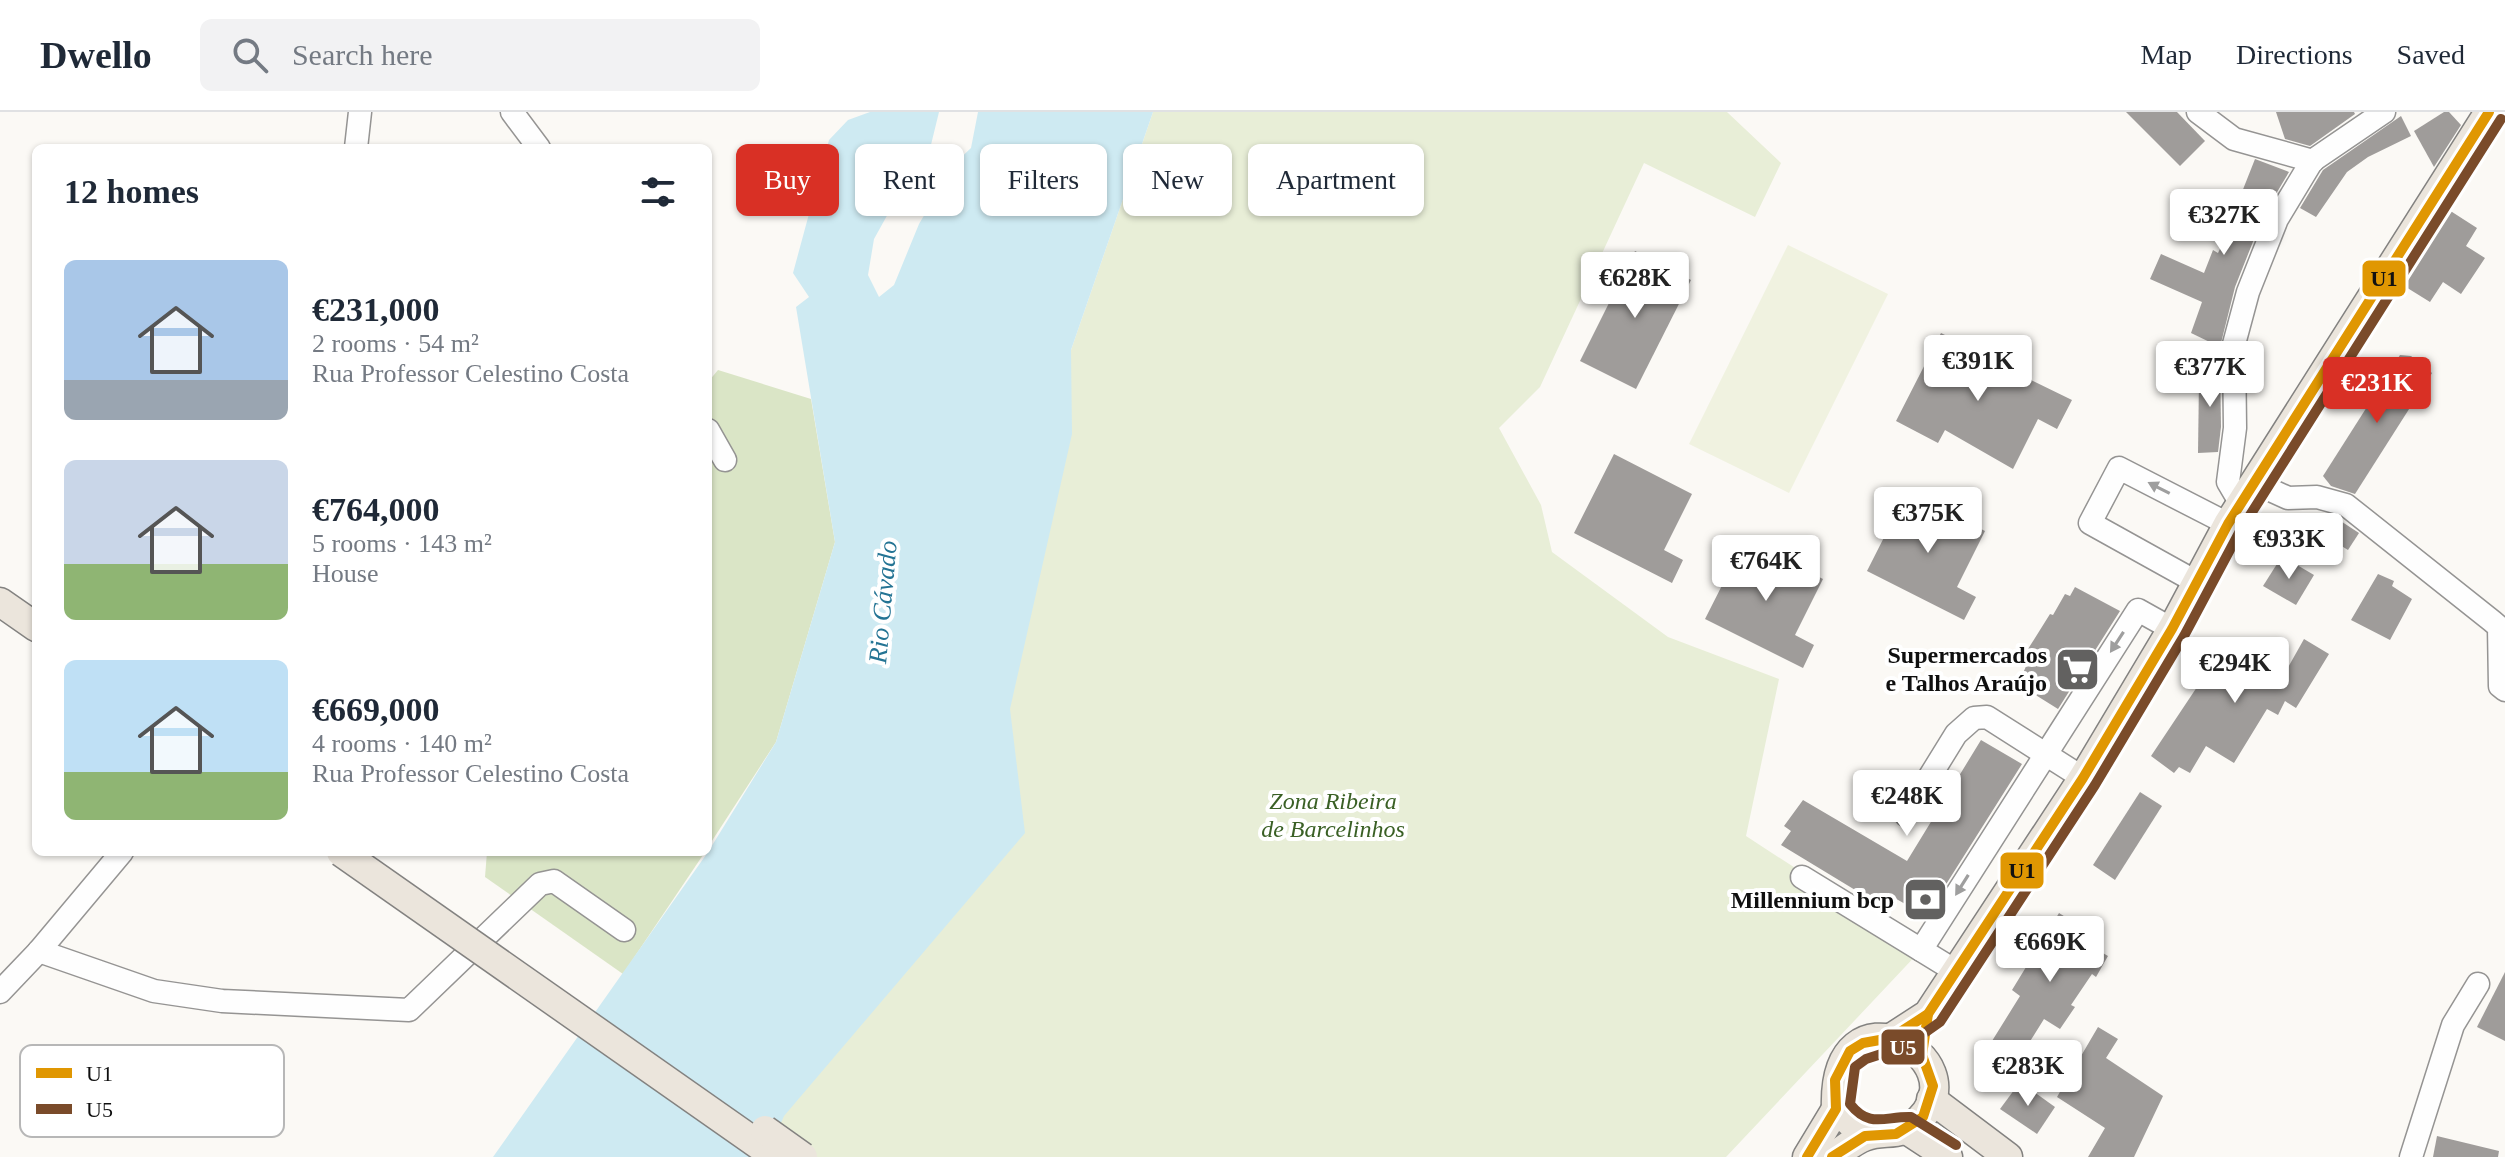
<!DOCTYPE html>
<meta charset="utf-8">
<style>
body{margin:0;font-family:"Times New Roman",serif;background:#f2f2f3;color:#1f2937;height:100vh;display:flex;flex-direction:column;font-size:30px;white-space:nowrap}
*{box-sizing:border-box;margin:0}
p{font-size:26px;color:#747a83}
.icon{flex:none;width:44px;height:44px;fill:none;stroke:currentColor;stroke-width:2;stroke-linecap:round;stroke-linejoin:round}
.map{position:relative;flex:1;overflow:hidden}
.drawer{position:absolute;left:32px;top:32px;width:680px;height:712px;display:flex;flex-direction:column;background:#fff;border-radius:12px;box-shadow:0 2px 6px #0004}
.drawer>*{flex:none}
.guide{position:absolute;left:736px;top:32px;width:760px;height:72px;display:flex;gap:16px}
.price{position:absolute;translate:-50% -68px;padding:0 18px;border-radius:8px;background:#fff;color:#222;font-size:26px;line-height:52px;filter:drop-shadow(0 2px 4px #0008)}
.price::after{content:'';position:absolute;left:50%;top:48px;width:24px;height:18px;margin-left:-12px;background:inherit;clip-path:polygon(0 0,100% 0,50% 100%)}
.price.current{background:#d93025;color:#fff}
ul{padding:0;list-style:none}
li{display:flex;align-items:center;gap:24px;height:200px;padding:0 32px}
li span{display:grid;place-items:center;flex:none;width:224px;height:160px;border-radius:12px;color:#555}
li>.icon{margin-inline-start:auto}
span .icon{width:96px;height:96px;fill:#fffc;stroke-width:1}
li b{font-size:34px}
h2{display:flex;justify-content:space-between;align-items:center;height:96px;padding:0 32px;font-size:34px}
.chip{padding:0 28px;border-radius:12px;background:#fff;box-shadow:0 2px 6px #0004;font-size:28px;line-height:72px}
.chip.current{background:#d93025;color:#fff}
header{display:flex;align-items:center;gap:48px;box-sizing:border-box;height:112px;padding:0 40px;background:#fff;border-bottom:2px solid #e0e1e3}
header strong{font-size:38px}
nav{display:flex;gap:44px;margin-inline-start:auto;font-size:28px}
.search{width:560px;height:72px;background:#f2f2f3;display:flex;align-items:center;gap:20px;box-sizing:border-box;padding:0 28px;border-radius:12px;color:#747a83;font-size:30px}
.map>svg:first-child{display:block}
.green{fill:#e8eed7}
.forest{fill:#dae5c6}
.pitch{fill:#f0f2e0}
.water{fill:#ceeaf2}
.building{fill:#9f9c9a}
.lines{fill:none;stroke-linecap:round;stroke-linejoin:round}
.minor-casing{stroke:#959493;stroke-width:25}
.major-casing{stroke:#838280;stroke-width:31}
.minor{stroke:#fefefe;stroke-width:22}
.major{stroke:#ebe5dc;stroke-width:28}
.major-bridge-casing{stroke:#838280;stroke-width:31;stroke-linecap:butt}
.major-bridge{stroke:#ebe5dc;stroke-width:28}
.bus-1-casing{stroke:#fff;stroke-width:16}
.bus-2-casing{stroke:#fff;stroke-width:16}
.bus-1{stroke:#e09702;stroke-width:10}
.bus-2{stroke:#7a4b2a;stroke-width:10}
.oneway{fill:#9e9e9e}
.labels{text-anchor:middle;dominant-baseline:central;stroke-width:8;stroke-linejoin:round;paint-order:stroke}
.poi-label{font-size:24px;font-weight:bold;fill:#0f0f0f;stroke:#fff;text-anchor:end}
.park-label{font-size:24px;font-style:italic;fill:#3a6025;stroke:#fff}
.water-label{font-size:26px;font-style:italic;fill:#247494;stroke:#fff}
.key{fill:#fff;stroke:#b7b7b7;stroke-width:2}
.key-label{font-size:22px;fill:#0f0f0f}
.line-badge{stroke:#fff;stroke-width:3}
.badge-label{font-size:22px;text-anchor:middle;font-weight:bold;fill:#fff}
.pale-badge-label{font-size:22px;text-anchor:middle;font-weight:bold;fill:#111}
</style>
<header>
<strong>Dwello</strong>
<div class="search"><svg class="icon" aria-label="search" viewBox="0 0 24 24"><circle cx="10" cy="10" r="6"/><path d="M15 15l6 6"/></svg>Search here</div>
<nav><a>Map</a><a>Directions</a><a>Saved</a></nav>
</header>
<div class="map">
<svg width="2505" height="1045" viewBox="0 0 2505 1045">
<rect width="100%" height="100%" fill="#fbf9f5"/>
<polygon class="green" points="1153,0 1727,0 1781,51 1755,105 1644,51 1540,275 1499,316 1541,393 1552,440 1668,525 1779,567 1746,724 1921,838 1726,1045 742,1045 1071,238"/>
<g class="forest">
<polygon points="718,258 811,287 835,430 776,630 708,735 708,270"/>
<polygon points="487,740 705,740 623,862 485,765"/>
</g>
<polygon class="pitch" points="1788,133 1888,182 1789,381 1689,332"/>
<polygon class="water" points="870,0 939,0 928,45 909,64 874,127 868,163 879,185 894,173 919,112 955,51 971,36 978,0 1153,0 1071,238 1072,322 1010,597 1025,721 784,1004 766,1045 493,1045 708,740 776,630 835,430 796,195 809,185 793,161 829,28 848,8"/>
<g class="building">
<polygon points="2126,0 2177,0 2205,29 2180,54"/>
<polygon points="2276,0 2354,0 2355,2 2310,34 2285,27"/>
<polygon points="2444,0 2449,0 2461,13 2434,55 2414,19"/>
<polygon points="2401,4 2411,24 2368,45 2347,60 2316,105 2300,96 2323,58"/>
<polygon points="2255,47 2289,60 2264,102 2235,175 2220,235 2191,221 2202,190 2150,167 2161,142 2204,161 2213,138 2218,141 2245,86 2240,85"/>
<polygon points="2449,98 2477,116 2466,134 2485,146 2461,182 2443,170 2430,190 2401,172"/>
<polygon points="1635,139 1691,168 1636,277 1580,249"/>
<polygon points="1941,221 1987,244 1983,253 2023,273 2027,266 2072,288 2057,317 2038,307 2013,357 1945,318 1938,331 1896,309"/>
<polygon points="2400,243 2411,244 2432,261 2355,382 2331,374 2323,364"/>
<polygon points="2209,248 2220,249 2221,315 2218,340 2198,341 2199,268"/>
<polygon points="1614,342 1692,382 1664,438 1683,448 1672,471 1574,421"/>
<polygon points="1907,380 1985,419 1957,475 1976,485 1964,508 1867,459"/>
<polygon points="2333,404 2359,421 2348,438 2322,422"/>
<polygon points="1745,428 1823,467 1795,523 1814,533 1803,556 1705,507"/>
<polygon points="2282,444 2314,463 2296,493 2263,474"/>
<polygon points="2378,462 2394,469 2392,474 2412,487 2390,528 2351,508"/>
<polygon points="2075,475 2120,499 2058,597 2018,572 2033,539 2028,537 2050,502 2053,503 2065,482 2070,484"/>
<polygon points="2304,527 2329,542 2296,596 2285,589 2278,603 2267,597 2234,651 2206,634 2190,661 2179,655 2174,661 2151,644 2223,536 2251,555 2259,542 2286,559"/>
<polygon points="1981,628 2022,652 1926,804 1886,781 1883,786 1874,781 1870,787 1781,733 1791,719 1784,714 1803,688 1907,749"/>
<polygon points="2140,680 2162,694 2115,768 2093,753"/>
<polygon points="2059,801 2088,819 2082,829 2108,844 2096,865 2092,862 2071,893 2075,895 2060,917 2044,907 2019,947 1992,929 2020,884 2012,878"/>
<polygon points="2505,860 2505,929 2477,915"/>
<polygon points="2098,915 2118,927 2106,946 2163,984 2134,1045 2088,1045 2105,1016 2057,985"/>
<polygon points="2020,970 2055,995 2037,1022 2000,997"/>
<polygon points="2437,1024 2499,1039 2498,1045 2433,1045"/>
</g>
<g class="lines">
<defs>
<g id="minor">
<polyline points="512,0 539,36"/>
<polyline points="2198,0 2234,27 2313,49"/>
<polyline points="356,36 360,0"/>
<polyline points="708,318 725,348"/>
<polyline points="2255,371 2288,386 2317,385 2346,393 2492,509 2499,515 2500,574 2505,578"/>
<polyline points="2241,392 2228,370 2235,316 2234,232 2248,180 2277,107 2312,49 2384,0"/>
<polyline points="2198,471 2090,411 2119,356 2228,412"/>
<polyline points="1906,703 1956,622 1974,606 1987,605 2083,666"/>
<polyline points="1802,765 1957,860"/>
<polyline points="1921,838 2138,498 2172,517"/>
<polyline points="39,839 154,879 222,889 409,898 540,772 554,769 624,818"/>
<polyline points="0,880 39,839 122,740"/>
<polyline points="2411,1045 2453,913 2478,872"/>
</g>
<g id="major">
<polyline points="0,490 36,515"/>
<polyline points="1891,926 1928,902 2083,666 2172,517 2228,412 2489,0"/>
<polyline points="1931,987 2008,1045"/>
<polyline points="1907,1018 1948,1045"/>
<polyline points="1807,1045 1836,997"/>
<path d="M1832,1045c10,-6 21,-16 32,-20 22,-9 35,3 56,-18 60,-62 -89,-142 -84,-10l29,27"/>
</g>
</defs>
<use href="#minor" class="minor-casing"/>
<use href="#major" class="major-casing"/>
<use href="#minor" class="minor"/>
<use href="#major" class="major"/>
<defs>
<g id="major-bridge">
<polyline points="341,740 776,1045"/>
<polyline points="765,1018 803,1045"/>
</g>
</defs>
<use href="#major-bridge" class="major-bridge-casing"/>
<use href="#major-bridge" class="major-bridge"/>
<defs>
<g id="bus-1">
<polyline points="1807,1045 1836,997 1835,968 1850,939 1863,931 1891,926 1928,902 2083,666 2172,517 2228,412 2489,0"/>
<polyline points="1832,1045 1865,1024 1896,1022 1923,1005 1933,974 1922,943 1928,902"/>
</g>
<path id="bus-2" d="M1956,1033l-45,-28c-26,-1 -41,12 -61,-13l5,-37 11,-8 40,-13 34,-24 155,-237 89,-149 56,-105 261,-412"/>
</defs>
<use href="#bus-1" class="bus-1-casing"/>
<use href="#bus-2" class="bus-2-casing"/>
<use href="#bus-1" class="bus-1"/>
<use href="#bus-2" class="bus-2"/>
</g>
<defs><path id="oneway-solid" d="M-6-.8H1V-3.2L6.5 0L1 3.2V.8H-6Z" transform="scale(2)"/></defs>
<g class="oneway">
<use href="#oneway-solid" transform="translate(2159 376) rotate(-153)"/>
<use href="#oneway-solid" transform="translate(2117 530) rotate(123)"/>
<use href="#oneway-solid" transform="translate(1962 773) rotate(122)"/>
</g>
<defs>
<symbol id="supermarket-square" viewBox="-11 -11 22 22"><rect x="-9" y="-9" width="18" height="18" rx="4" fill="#626160" stroke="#fff"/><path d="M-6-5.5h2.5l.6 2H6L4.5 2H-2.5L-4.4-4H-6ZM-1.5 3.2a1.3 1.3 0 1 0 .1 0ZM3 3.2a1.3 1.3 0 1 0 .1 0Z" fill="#fff"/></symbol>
<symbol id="bank-square" viewBox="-11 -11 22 22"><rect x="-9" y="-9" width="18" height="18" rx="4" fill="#626160" stroke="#fff"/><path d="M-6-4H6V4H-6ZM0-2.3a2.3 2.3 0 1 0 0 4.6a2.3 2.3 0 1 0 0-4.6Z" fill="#fff"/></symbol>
</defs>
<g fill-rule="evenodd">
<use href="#supermarket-square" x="2052" y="532" width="51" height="51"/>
<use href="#bank-square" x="1900" y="762" width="51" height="51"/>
</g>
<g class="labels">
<g class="poi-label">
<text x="2047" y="543">Supermercados<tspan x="2047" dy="28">e Talhos Araújo</tspan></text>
<text x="1894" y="788">Millennium bcp</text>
</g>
<g class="park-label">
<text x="1333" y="689">Zona Ribeira<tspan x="1333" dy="28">de Barcelinhos</tspan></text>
</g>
<g class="water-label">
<text transform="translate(883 490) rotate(-85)">Rio Cávado</text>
</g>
</g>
<rect x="20" y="933" width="264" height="92" rx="12" class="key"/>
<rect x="36" y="956" width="36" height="10" fill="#e09702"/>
<rect x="36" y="992" width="36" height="10" fill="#7a4b2a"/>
<g class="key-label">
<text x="86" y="969">U1</text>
<text x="86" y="1005">U5</text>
</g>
<g class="line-badge">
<rect x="2361" y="147" width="46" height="39" rx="8" fill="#e09702"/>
<rect x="1999" y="739" width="46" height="39" rx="8" fill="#e09702"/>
<rect x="1880" y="916" width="46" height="38" rx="8" fill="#7a4b2a"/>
</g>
<g class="badge-label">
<text x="1903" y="943">U5</text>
</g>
<g class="pale-badge-label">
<text x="2384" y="174">U1</text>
<text x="2022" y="766">U1</text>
</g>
</svg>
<b class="price" style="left:2224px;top:145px">€327K</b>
<b class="price" style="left:1635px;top:208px">€628K</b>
<b class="price" style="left:1978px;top:291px">€391K</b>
<b class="price" style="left:2210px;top:297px">€377K</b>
<b class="price current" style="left:2377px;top:313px">€231K</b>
<b class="price" style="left:1928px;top:443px">€375K</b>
<b class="price" style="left:2289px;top:469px">€933K</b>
<b class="price" style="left:1766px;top:491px">€764K</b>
<b class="price" style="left:2235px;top:593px">€294K</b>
<b class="price" style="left:1907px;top:726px">€248K</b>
<b class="price" style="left:2050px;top:872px">€669K</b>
<b class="price" style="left:2028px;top:996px">€283K</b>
<div class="guide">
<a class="chip current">Buy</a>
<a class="chip">Rent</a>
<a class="chip">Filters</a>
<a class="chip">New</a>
<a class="chip">Apartment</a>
</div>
<section class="drawer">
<h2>12 homes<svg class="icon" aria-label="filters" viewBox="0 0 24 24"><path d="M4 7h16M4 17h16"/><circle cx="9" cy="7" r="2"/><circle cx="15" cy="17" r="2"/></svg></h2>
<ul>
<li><span style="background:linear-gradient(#a9c7e8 75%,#9aa5b1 0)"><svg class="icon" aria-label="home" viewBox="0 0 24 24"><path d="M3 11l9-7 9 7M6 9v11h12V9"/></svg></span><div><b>€231,000</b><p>2 rooms · 54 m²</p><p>Rua Professor Celestino Costa</p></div></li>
<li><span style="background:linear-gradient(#c9d6e8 65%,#8fb573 0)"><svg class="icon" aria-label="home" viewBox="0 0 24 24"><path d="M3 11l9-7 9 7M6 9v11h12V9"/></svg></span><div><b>€764,000</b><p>5 rooms · 143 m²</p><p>House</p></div></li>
<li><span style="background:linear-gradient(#bfe0f5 70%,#8fb573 0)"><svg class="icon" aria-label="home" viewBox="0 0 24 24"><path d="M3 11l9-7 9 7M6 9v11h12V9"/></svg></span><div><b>€669,000</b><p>4 rooms · 140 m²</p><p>Rua Professor Celestino Costa</p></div></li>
</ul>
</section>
</div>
